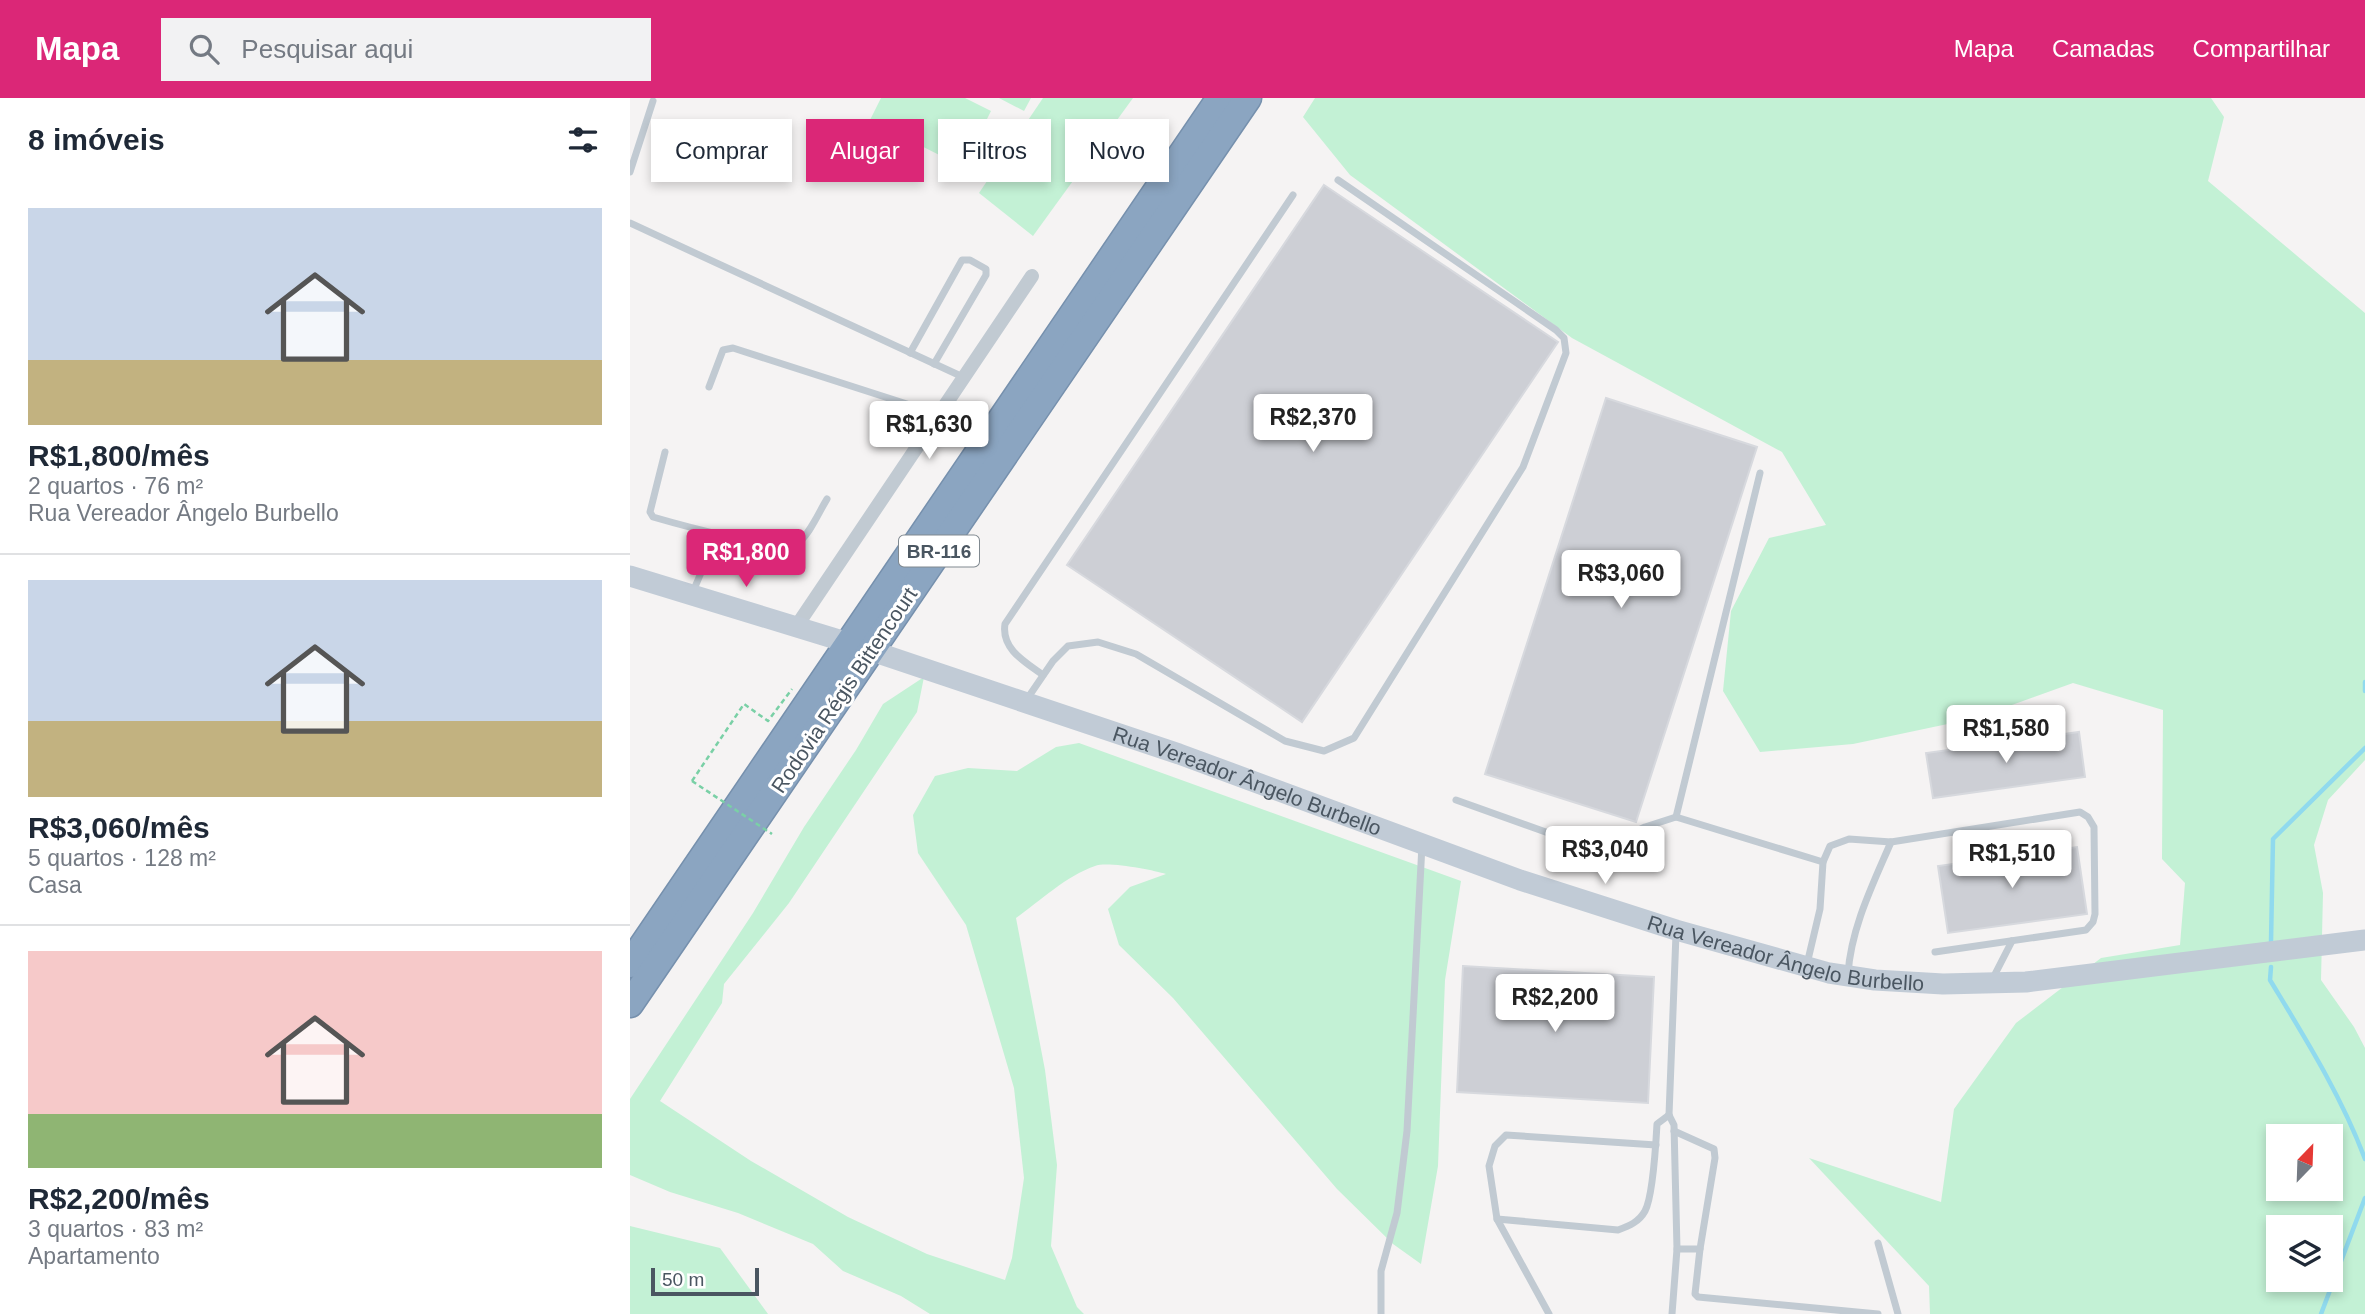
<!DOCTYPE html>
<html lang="pt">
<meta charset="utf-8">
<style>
body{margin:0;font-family:Arial,sans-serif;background:#f2f2f3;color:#1f2937;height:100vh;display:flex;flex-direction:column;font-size:26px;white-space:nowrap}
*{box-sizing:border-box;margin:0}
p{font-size:23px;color:#747a83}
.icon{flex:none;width:38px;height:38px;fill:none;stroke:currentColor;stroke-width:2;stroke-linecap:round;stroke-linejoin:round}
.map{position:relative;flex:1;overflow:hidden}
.drawer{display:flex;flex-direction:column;background:#fff;width:630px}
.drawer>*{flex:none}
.top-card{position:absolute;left:21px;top:21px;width:665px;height:63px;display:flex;gap:14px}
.needle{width:46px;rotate:23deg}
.tools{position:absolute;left:1636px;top:1026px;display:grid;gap:14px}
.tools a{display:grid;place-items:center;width:77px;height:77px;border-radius:0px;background:#fff;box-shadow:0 4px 10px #0003;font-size:35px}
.scale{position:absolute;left:21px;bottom:18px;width:108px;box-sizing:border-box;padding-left:7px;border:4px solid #4a5661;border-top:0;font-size:19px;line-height:24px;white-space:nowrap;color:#4a5661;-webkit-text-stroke:5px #fff;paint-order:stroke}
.price{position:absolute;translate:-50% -60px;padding:0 16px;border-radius:7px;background:#fff;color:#222;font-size:23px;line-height:46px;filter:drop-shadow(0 2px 4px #0008)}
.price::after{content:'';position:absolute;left:50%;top:42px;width:21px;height:16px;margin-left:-10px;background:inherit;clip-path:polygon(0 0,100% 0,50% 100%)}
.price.current{background:#db2777;color:#fff}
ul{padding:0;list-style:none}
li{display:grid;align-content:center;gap:14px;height:371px;padding:0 28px}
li+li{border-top:2px solid #e0e1e3}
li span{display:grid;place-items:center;height:217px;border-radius:0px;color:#555}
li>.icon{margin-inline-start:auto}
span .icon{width:126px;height:126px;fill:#fffc;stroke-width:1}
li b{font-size:30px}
h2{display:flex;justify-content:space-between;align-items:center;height:84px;padding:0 28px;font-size:30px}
.tag{padding:0 24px;border-radius:0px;background:#fff;box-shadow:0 4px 10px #0003;font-size:24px;line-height:63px}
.tag.current{background:#db2777;color:#fff}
header{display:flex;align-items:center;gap:42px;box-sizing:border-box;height:98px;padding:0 35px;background:#db2777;color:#fff}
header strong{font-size:33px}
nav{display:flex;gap:38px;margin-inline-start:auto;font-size:24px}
.search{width:490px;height:63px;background:#f2f2f3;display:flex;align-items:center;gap:18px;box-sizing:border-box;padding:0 24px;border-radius:0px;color:#747a83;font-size:26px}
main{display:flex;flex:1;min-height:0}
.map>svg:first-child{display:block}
.green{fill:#c3f1d5;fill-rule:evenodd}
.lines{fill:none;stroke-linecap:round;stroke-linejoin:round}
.stream{stroke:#90daee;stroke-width:4.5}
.building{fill:#cdcfd5;stroke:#d7d9de;stroke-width:2}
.highway-casing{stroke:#7690ad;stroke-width:29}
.path{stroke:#7ad0a6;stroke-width:2.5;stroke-dasharray:5 3.5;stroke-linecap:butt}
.lane{stroke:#c1cad2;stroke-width:7}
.street{stroke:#c1cad2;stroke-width:14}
.secondary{stroke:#c1cbd6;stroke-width:21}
.highway{stroke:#8ba5c1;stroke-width:26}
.path-bridge{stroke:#7ad0a6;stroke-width:2.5;stroke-dasharray:5 3.5;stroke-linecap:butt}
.labels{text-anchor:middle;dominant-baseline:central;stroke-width:6;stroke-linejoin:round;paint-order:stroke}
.shield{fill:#fff;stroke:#808990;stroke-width:2}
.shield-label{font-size:19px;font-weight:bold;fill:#4a5661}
.street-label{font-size:21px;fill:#4a5661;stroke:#fff}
</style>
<header>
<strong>Mapa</strong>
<div class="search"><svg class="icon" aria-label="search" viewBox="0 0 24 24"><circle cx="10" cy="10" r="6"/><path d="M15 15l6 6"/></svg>Pesquisar aqui</div>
<nav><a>Mapa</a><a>Camadas</a><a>Compartilhar</a></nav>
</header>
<main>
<section class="drawer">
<h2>8 imóveis<svg class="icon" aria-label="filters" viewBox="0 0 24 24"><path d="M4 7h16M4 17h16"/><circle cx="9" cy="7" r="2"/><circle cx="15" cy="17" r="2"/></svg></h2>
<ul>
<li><span style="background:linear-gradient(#c9d6e8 70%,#c2b280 0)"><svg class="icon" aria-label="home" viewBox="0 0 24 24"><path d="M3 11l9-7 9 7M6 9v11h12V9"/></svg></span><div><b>R$1,800/mês</b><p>2 quartos · 76 m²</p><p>Rua Vereador Ângelo Burbello</p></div></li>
<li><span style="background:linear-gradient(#c9d6e8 65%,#c2b280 0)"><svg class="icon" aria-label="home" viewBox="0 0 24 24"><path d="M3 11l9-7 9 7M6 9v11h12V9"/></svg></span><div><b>R$3,060/mês</b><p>5 quartos · 128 m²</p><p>Casa</p></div></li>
<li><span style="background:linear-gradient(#f6c9c9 75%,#8fb573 0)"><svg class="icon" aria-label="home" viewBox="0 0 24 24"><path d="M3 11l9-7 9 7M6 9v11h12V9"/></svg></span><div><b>R$2,200/mês</b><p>3 quartos · 83 m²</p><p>Apartamento</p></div></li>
</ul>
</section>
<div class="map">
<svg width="1735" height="1216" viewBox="0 0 1735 1216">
<rect width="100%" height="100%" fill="#f5f3f3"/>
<g class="green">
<polygon points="251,0 335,0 361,13 333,69 240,22"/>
<polygon points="369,0 401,0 394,13"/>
<polygon points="413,0 503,0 403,138 349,95"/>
<path d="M685,0h896l13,19 -16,64 157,132v447l-37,40 -14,45 9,48 -2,87 33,47 11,21v266h-435l-1,-28 -120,-128 132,44 13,-93 62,-86 85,-65 79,-13 5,-62 -23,-24 1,-149 -90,-27 -97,35 -123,26 -93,8 -37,-61 8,-80 38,-73 57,-13 -44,-73 -210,-114 -222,-163 -47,-58zM1648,1038h53v52h-53zM1648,1129h53v52h-53z"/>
<path d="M294,579l-7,35 -128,191 -65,81 -2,19 -62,98 91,60 97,56 79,37 78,26 7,-22 12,-80 -10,-90 -48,-163 -48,-72 -5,-38 22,-39 33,-8 49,3 39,-24 23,-4 382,138 -16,99 -7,186 -17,98 -28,-20 -56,-55 -164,-191 -54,-53 -11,-36 22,-22 36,-13c-13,-4 -59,-13 -71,-8 -29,10 -55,35 -79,52l29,152 12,95 -6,81 26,61 7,7h-154l-29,-18 -58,-25 -30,-27 -75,-31 -68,-21 -40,-17v-76l123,-186 51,-86 52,-77 27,-46z"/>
<polygon points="0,1128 90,1150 138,1216 0,1216"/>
</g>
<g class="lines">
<g class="stream">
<polyline points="1735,584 1735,593"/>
<polyline points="1641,844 1643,741 1735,650"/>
<path d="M1641,869l-1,13c35,58 71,115 95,179"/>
<polyline points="1691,1216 1735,1100"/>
</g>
</g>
<g class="building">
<polygon points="694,87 928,244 672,624 437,467"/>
<polygon points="976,300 1127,349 1006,724 855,676"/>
<polygon points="1449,634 1455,679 1303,700 1296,655"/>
<polygon points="1447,749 1457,816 1318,835 1308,768"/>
<polygon points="833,868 1024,879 1018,1005 827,994"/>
</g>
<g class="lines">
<defs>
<g id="highway">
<polyline points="0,866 590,0"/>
<polyline points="0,906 618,0"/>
</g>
</defs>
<use href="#highway" class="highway-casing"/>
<polyline class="path" points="62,683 114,606 138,623 162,591"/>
<g class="lane">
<polyline points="0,74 23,3"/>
<polyline points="0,125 333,279"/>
<polyline points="280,255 332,162 340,162 356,171 356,177 304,266"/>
<polyline points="79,289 93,252 103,250 308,316"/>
<path d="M35,354l-15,60 3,5c24,7 125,35 144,26 11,-5 23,-33 30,-44"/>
<polyline points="62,496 87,437"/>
<path d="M413,577c-18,-13 -42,-26 -38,-51l288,-429"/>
<polyline points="397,601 423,563 438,548 468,544 506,556 655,643 694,653 724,640 893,369 936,255 934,240 926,232 708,82"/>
<polyline points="826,702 952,747 978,747 1015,729 1046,719 1193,764 1190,811 1177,866"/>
<polyline points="1046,719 1130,375"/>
<polyline points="1193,764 1200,748 1219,741 1261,744 1450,714 1458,719 1464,729 1465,816 1463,824 1456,832 1305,854"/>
<path d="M1218,876c3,-46 25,-90 43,-132"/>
<polyline points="1362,882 1382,843"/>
<polyline points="1039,1017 1044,1027 1047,1151 1042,1216"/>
<polyline points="1039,1017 1046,836"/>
<polyline points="1044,1033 1084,1051 1085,1060 1070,1151 1047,1151"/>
<path d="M867,1121l121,11c11,-4 21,-8 27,-19 8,-15 11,-69 12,-87l12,-9"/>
<polyline points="1248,1145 1268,1216"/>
<polyline points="1070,1151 1065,1196 1068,1199 1248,1216"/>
<polyline points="751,1216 751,1173 767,1115 777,1033 792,747"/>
<polyline points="919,1216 867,1121 859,1068 865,1048 876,1037 1026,1047"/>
</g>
<polyline class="street" points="166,529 402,178"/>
<g class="secondary">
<polyline points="0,478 219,545"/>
<path id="s1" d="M242,553l307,103 341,126 156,50 153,43 46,7 68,4 83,-2 339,-42"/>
</g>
<use href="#highway" class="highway"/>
<polyline class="path-bridge" points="62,683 142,736"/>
</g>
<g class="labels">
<rect class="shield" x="269" y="437.5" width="80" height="31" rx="5"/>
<g class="shield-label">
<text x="309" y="453">BR-116</text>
</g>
<g class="street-label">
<text transform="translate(214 592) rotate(-56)">Rodovia Régis Bittencourt</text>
<text stroke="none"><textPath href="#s1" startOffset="397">Rua Vereador Ângelo Burbello</textPath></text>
<text stroke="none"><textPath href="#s1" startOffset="964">Rua Vereador Ângelo Burbello</textPath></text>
</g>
</g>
</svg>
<div class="tools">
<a><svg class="needle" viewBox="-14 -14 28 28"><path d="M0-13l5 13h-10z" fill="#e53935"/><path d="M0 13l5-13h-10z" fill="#747a83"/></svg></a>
<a><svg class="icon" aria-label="layers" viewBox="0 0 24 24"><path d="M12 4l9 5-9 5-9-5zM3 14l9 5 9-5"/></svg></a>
</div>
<div class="scale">50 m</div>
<b class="price" style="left:683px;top:356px">R$2,370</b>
<b class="price" style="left:299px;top:363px">R$1,630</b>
<b class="price current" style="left:116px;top:491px">R$1,800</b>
<b class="price" style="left:991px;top:512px">R$3,060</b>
<b class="price" style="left:1376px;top:667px">R$1,580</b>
<b class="price" style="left:975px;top:788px">R$3,040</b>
<b class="price" style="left:1382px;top:792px">R$1,510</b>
<b class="price" style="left:925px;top:936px">R$2,200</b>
<div class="top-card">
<a class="tag">Comprar</a>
<a class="tag current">Alugar</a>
<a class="tag">Filtros</a>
<a class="tag">Novo</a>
</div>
</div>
</main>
